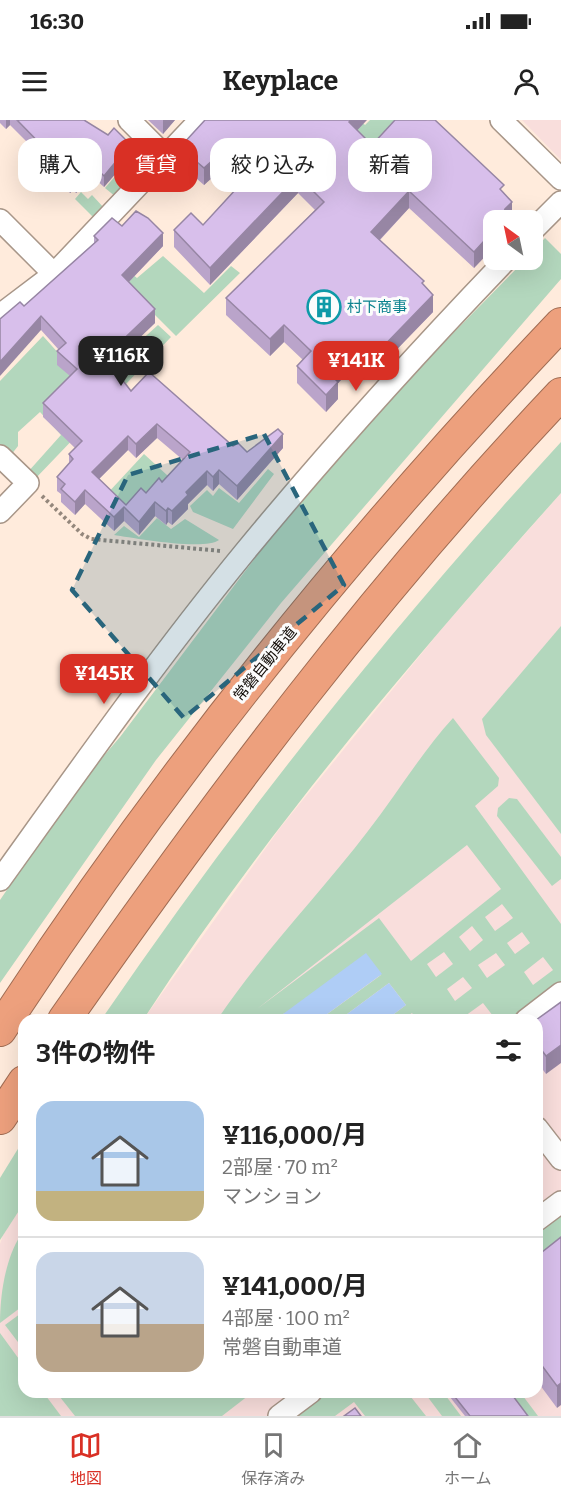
<!DOCTYPE html>
<html lang="ja">
<meta charset="utf-8">
<style>
body{margin:0;font-family:Bitter,"Noto Sans JP",serif;background:#f2f2f2;color:#222;height:100vh;display:flex;flex-direction:column;font-size:22px;white-space:nowrap}
*{box-sizing:border-box;margin:0}
p{font-size:20px;color:#767676}
.icon{flex:none;width:33px;height:33px;fill:none;stroke:currentColor;stroke-width:2;stroke-linecap:round;stroke-linejoin:round}
.map{position:relative;flex:1;overflow:hidden}
.drawer{position:absolute;left:18px;top:894px;width:525px;height:384px;display:flex;flex-direction:column;background:#fff;border-radius:18px;box-shadow:0 6px 24px #0002}
.drawer>*{flex:none}
.banner{position:absolute;left:18px;top:18px;width:525px;height:54px;display:flex;gap:12px}
.needle{width:39px;rotate:327deg}
.tools{position:absolute;left:483px;top:90px;display:grid;gap:12px}
.tools a{display:grid;place-items:center;width:60px;height:60px;border-radius:12px;background:#fff;box-shadow:0 6px 24px #0002;font-size:30px}
.price{position:absolute;translate:-50% -51px;padding:0 14px;border-radius:12px;background:#d93025;color:#fff;font-size:20px;line-height:39px;filter:drop-shadow(0 2px 3px #0008)}
.price::after{content:'';position:absolute;left:50%;top:36px;width:18px;height:14px;margin-left:-9px;background:inherit;clip-path:polygon(0 0,100% 0,50% 100%)}
.price.current{background:#222;color:#fff}
ul{padding:0;list-style:none}
li{display:flex;align-items:center;gap:18px;height:150px;padding:0 18px}
li+li{border-top:2px solid #e0e0e0}
li span{display:grid;place-items:center;flex:none;width:168px;height:120px;border-radius:18px;color:#555}
li>.icon{margin-inline-start:auto}
span .icon{width:72px;height:72px;fill:#fffc;stroke-width:1}
li b{font-size:26px}
h2{display:flex;justify-content:space-between;align-items:center;height:72px;padding:0 18px;font-size:26px}
.chip{padding:0 21px;border-radius:18px;background:#fff;box-shadow:0 6px 24px #0002;font-size:21px;line-height:54px}
.chip.current{background:#d93025;color:#fff}
.status{display:flex;justify-content:space-between;align-items:center;height:42px;padding:0 30px;background:#fff;direction:ltr}
.status svg{height:16px;fill:currentColor}
header{display:flex;justify-content:space-between;align-items:center;height:78px;padding:0 18px;background:#fff;font-size:27px;font-weight:700}
.dock{display:flex;justify-content:space-around;align-items:center;height:84px;border-top:2px solid #e0e0e0;background:#fff;font-size:16px;color:#767676}
.dock a{display:grid;justify-items:center;gap:3px}
.dock .current{color:#d93025}
.map>svg:first-child{display:block}
.commercial{fill:#f9dedc}
.green{fill:#b3d7bd;fill-rule:evenodd}
.water{fill:#afcdf6}
.lines{fill:none;stroke-linecap:round;stroke-linejoin:round}
.minor-casing{stroke:#a89688;stroke-width:24}
.highway-casing{stroke:#a06c53;stroke-width:34}
.path{stroke:#94877c;stroke-width:4;stroke-dasharray:3 3;stroke-linecap:butt}
.minor{stroke:#fff;stroke-width:21}
.highway{stroke:#eda07d;stroke-width:32}
.wall{fill:#baa4ca;fill-rule:evenodd}
.shaded-wall{fill:#9786a4}
.building{fill:#d8bfeb;stroke:#9786a4;stroke-width:1.5;fill-rule:evenodd}
.marked{fill:#29657c;fill-opacity:0.2;stroke:#29657c;stroke-width:4.5;stroke-dasharray:12 8;stroke-linejoin:round}
.labels{text-anchor:middle;dominant-baseline:central;stroke-width:6;stroke-linejoin:round;paint-order:stroke}
.culture-label{font-size:15px;fill:#0d838f;stroke:#fcfcfc;text-anchor:start}
.street-label{font-size:15px;fill:#110b06;stroke:#fcfcfc}
</style>
<div class="status"><b>16:30</b><svg viewBox="0 0 49 12"><path d="M0 12V9h3v3zM5 12V6h3v6zM10 12V3h3v9zM15 12V0h3v12zM26 1h20v11H26zM47 4h2v5h-2z"/></svg></div>
<header><svg class="icon" aria-label="menu" viewBox="0 0 24 24"><path d="M4 6h16M4 12h16M4 18h16"/></svg>Keyplace<svg class="icon" aria-label="person" viewBox="0 0 24 24"><circle cx="12" cy="8" r="4"/><path d="M4 21q1-7 8-7t8 7"/></svg></header>
<div class="map">
<svg width="561" height="1296" viewBox="0 0 561 1296">
<rect width="100%" height="100%" fill="#ffebdc"/>
<g class="commercial">
<polygon points="522,0 561,0 561,40"/>
<polygon points="561,373 561,1296 0,1296 0,1124 3,1115 24,1083 24,1272 537,1272 537,900 143,900 280,708 444,506"/>
</g>
<g class="green">
<polygon points="337,0 360,0 365,5 370,0 407,0 373,35"/>
<polygon points="139,28 151,38 116,77 105,68 117,54 122,58 138,42 133,35"/>
<polygon points="81,72 88,79 92,75 105,89 95,99 75,79"/>
<polygon points="545,118 561,134 561,159 281,483 156,640 0,863 0,780 77,667 120,617 283,401 418,249 525,140 532,140 533,131"/>
<polygon points="163,136 204,173 231,146 240,153 176,216 103,143 120,145 137,158"/>
<polygon points="158,205 171,217 34,360 27,353 61,315 40,292 18,312 18,326 11,335 0,324 0,261 43,216 88,266 109,244 115,225 126,234"/>
<path d="M561,322v51c-149,167 -296,339 -418,527h-42c139,-204 293,-396 460,-578z"/>
<polygon points="144,334 168,356 144,382 127,393 106,375"/>
<polygon points="268,349 274,354 233,409 193,392 190,386 207,370 213,376 219,368 239,383"/>
<path d="M157,398l14,11 14,-10 34,21c-14,11 -85,-2 -105,-5l10,-9 15,11z"/>
<polygon points="561,506 561,714 486,615 482,599"/>
<path d="M453,598l46,60 -1,8 -23,20 86,118v59l-50,37h-23l5,-4 -10,-13 -18,13 3,4h-51l-5,-7 -10,7h-16l20,-15 -17,-22 -50,37h-20l62,-45 -98,39 4,6h-70c45,-67 102,-125 151,-189 29,-37 53,-78 85,-113zM467,725l34,44 -90,72 -32,-43 -122,91zM502,784l11,14 -18,13 -10,-14zM472,806l11,14 -13,11 -11,-14zM522,812l8,11 -15,11 -8,-11zM444,832l9,12 -17,13 -9,-13zM496,833l9,12 -18,13 -9,-13zM543,837l10,13 -20,15 -9,-13zM463,857l9,11 -17,13 -8,-12z"/>
<polygon points="509,678 517,679 561,737 561,759 552,766 497,696 498,688"/>
<polygon points="24,1019 24,1083 0,1120 0,1058"/>
<polygon points="561,1096 561,1136 537,1143 537,1114"/>
<path d="M24,1110v75l-24,18c0,-30 6,-69 24,-93z"/>
<polygon points="24,1191 24,1230 5,1205"/>
<polygon points="0,1213 24,1246 24,1272 43,1272 61,1296 0,1296"/>
<polygon points="56,1272 253,1272 222,1296 75,1296"/>
<polygon points="327,1272 407,1272 426,1296 365,1296 354,1282 335,1296 296,1296"/>
<polygon points="424,1272 443,1272 461,1296 442,1296"/>
<polygon points="508,1272 520,1272 538,1296 526,1296"/>
</g>
<g class="water">
<polygon points="366,833 382,854 319,900 287,900 283,894"/>
<polygon points="389,863 406,885 386,900 339,900"/>
</g>
<g class="lines">
<defs>
<g id="minor">
<polyline points="129,0 166,37"/>
<polyline points="501,0 561,59"/>
<polyline points="0,100 54,154"/>
<polyline points="532,111 561,82"/>
<polyline points="0,195 54,154 200,0"/>
<polyline points="0,336 28,363 0,392"/>
<path d="M0,760c79,-110 158,-222 244,-327 83,-101 171,-198 262,-293"/>
<polyline points="526,900 561,873"/>
<polyline points="537,1008 561,1039"/>
<polyline points="537,1100 561,1082"/>
<polyline points="279,1296 311,1272"/>
</g>
<g id="highway">
<path d="M64,900c153,-219 313,-432 497,-626"/>
<path d="M0,910c164,-253 354,-488 561,-706"/>
<polyline points="0,998 24,962"/>
</g>
</defs>
<use href="#minor" class="minor-casing"/>
<use href="#highway" class="highway-casing"/>
<polyline class="path" points="42,376 82,414 91,419 221,431"/>
<use href="#minor" class="minor"/>
<use href="#highway" class="highway"/>
</g>
<g class="wall">
<polygon points="0,0 86,0 85,0 136,41 122,57 117,52 104,67 93,57 76,73 73,70 70,73 48,51 48,43 10,5 6,9 0,3"/>
<polygon points="148,0 175,0 163,14"/>
<polygon points="357,10 372,25 504,73 512,99 510,100 494,100 494,127 474,148 409,88 380,120 424,165 433,192 373,254 360,241 338,263 338,279 326,292 297,263 297,246 303,240 284,222 270,236 226,195 226,178 315,90 298,73 210,165 174,127 174,110 203,105 250,53 234,38 204,65 182,46 182,25"/>
<path d="M122,106l41,20 -34,36 26,41 -44,42 20,26 102,55 14,6 36,-4 -46,52 -18,-16 -6,7 -6,-6 -19,19v5l-16,16 -4,-3 -2,3 -11,-9 -16,19 -15,-14 -10,10 -29,-27 -10,11 -14,-13v-8l-4,-3v-14l12,-14v-9l6,-6 -32,-31v-14l27,-27 -13,-11v-14l2,-1 -18,-20 -17,-24 70,-63v-7zM157,318l26,22 -21,22 -16,11 -20,12 -27,-26 29,-29 8,8z"/>
<polygon points="561,882 546,954 537,942 537,900"/>
<polygon points="561,1117 557,1288 537,1261 537,1129 542,1132"/>
<polygon points="446,1272 510,1272 528,1296 465,1296"/>
</g>
<g class="shaded-wall">
<polygon points="6,0 10,0 10,5 6,9"/>
<polygon points="163,0 175,0 163,14"/>
<polygon points="351,0 367,0 349,19 349,2"/>
<polygon points="234,21 234,38 204,65 204,48"/>
<polygon points="136,30 136,41 122,57 122,45"/>
<polygon points="117,40 117,52 104,67 104,56"/>
<polygon points="93,45 93,57 76,73 76,61"/>
<polygon points="298,56 298,73 210,165 210,148"/>
<polygon points="73,58 73,70 70,73 70,61"/>
<polygon points="409,71 409,88 371,129 371,112"/>
<polygon points="512,82 512,99 510,100 501,100 505,89"/>
<polygon points="494,110 494,127 474,148 474,132"/>
<polygon points="163,113 163,126 122,169 122,155"/>
<polygon points="433,175 433,192 373,254 373,237"/>
<polygon points="155,189 155,203 111,245 107,240 109,233"/>
<polygon points="41,196 41,210 0,256 0,242"/>
<polygon points="284,205 284,222 270,236 270,219"/>
<polygon points="360,224 360,241 338,263 338,279 326,292 326,275 330,254"/>
<polygon points="157,304 157,318 136,338 136,324"/>
<polygon points="283,314 283,328 237,380 237,366"/>
<polygon points="128,316 128,330 92,366 92,352"/>
<polygon points="219,350 219,364 213,371 213,357"/>
<polygon points="207,351 207,365 188,384 188,389 172,405 172,391 186,372"/>
<polygon points="85,370 85,384 75,395 75,382"/>
<polygon points="155,382 155,396 139,415 139,402"/>
<polygon points="124,387 124,401 114,411 114,397"/>
<polygon points="168,388 168,402 166,405 166,391"/>
<polygon points="561,925 561,943 546,954 546,936"/>
<polygon points="561,1263 561,1285 557,1288 557,1266"/>
</g>
<g class="building">
<polygon points="17,0 84,0 108,15 114,8 136,30 122,45 117,40 104,56 93,45 76,61 73,58 70,61 48,39 52,36"/>
<polygon points="205,0 351,0 349,2 372,25 395,0 435,0 504,65 500,69 512,82 505,89 501,100 494,100 494,110 474,132 409,71 371,112 424,161 422,163 433,175 373,237 360,224 330,254 338,262 326,275 297,246 311,231 284,205 270,219 226,178 324,82 298,56 210,148 174,110 191,93 203,105 259,44 234,21 204,48 182,29 182,25"/>
<path d="M136,91l12,7 15,15 -41,42 33,34 -46,44 2,2 -4,5 24,31 18,-19 84,74 5,-3 9,9 31,-23 5,5 -46,52 -18,-16 -6,7 -6,-6 -21,21 2,3 -16,16 -4,-3 -2,3 -11,-9 -16,20 -15,-15 -10,10 -29,-27 -10,12 -14,-13 4,-5 -8,-7 16,-18 -4,-5 13,-13 -39,-38 34,-34 -20,-18 9,-8 -25,-27 -41,46v-43l20,-17 4,4 74,-66 -4,-4 18,-18 10,8zM157,304l33,28 -28,30 -3,-4 -13,15 -5,-5 -15,17 -34,-33 36,-36 8,8z"/>
<polygon points="561,882 561,925 546,936 537,924 536,900"/>
<polygon points="561,1117 561,1263 557,1266 537,1239 537,1129 540,1127 542,1132"/>
<polygon points="451,1272 510,1272 528,1296 470,1296"/>
<polygon points="355,1288 361,1296 344,1296"/>
</g>
<path class="marked" d="M264,314l80,151 -160,133 -112,-128 56,-115z"/>
<defs>
<symbol id="building-ring" viewBox="-11 -11 22 22"><circle r="9.5" fill="#fcfcfc" stroke="#0f9aa8" stroke-width="1.5"/><path d="M-4-6H4V6H1V3H-1V6H-4ZM-2.5-4.3h1.7v1.8h-1.7ZM.8-4.3h1.7v1.8H.8ZM-2.5-1h1.7V.8h-1.7ZM.8-1h1.7V.8H.8Z" fill="#0f9aa8"/></symbol>
</defs>
<g fill-rule="evenodd">
<use href="#building-ring" x="305" y="168" width="38" height="38"/>
</g>
<g class="labels">
<g class="culture-label">
<text x="347" y="187">村下商事</text>
</g>
<g class="street-label">
<text transform="translate(265 544) rotate(-51)">常磐自動車道</text>
</g>
</g>
</svg>
<div class="tools">
<a><svg class="needle" viewBox="-14 -14 28 28"><path d="M0-13l5 13h-10z" fill="#e53935"/><path d="M0 13l5-13h-10z" fill="#767676"/></svg></a>
</div>
<b class="price current" style="left:121px;top:267px">¥116K</b>
<b class="price" style="left:356px;top:272px">¥141K</b>
<b class="price" style="left:104px;top:585px">¥145K</b>
<div class="banner">
<a class="chip">購入</a>
<a class="chip current">賃貸</a>
<a class="chip">絞り込み</a>
<a class="chip">新着</a>
</div>
<section class="drawer">
<h2>3件の物件<svg class="icon" aria-label="filters" viewBox="0 0 24 24"><path d="M4 7h16M4 17h16"/><circle cx="9" cy="7" r="2"/><circle cx="15" cy="17" r="2"/></svg></h2>
<ul>
<li><span style="background:linear-gradient(#a9c7e8 75%,#c2b280 0)"><svg class="icon" aria-label="home" viewBox="0 0 24 24"><path d="M3 11l9-7 9 7M6 9v11h12V9"/></svg></span><div><b>¥116,000/月</b><p>2部屋 · 70 m²</p><p>マンション</p></div></li>
<li><span style="background:linear-gradient(#c9d6e8 60%,#b9a48a 0)"><svg class="icon" aria-label="home" viewBox="0 0 24 24"><path d="M3 11l9-7 9 7M6 9v11h12V9"/></svg></span><div><b>¥141,000/月</b><p>4部屋 · 100 m²</p><p>常磐自動車道</p></div></li>
</ul>
</section>
</div>
<nav class="dock">
<a class="current"><svg class="icon" aria-label="map" viewBox="0 0 24 24"><path d="M3 6l6-2 6 2 6-2v14l-6 2-6-2-6 2zM9 4v14M15 6v14"/></svg>地図</a>
<a><svg class="icon" aria-label="saved" viewBox="0 0 24 24"><path d="M7 4h10v16l-5-4-5 4z"/></svg>保存済み</a>
<a><svg class="icon" aria-label="home" viewBox="0 0 24 24"><path d="M3 11l9-7 9 7M6 9v11h12V9"/></svg>ホーム</a>
</nav>
